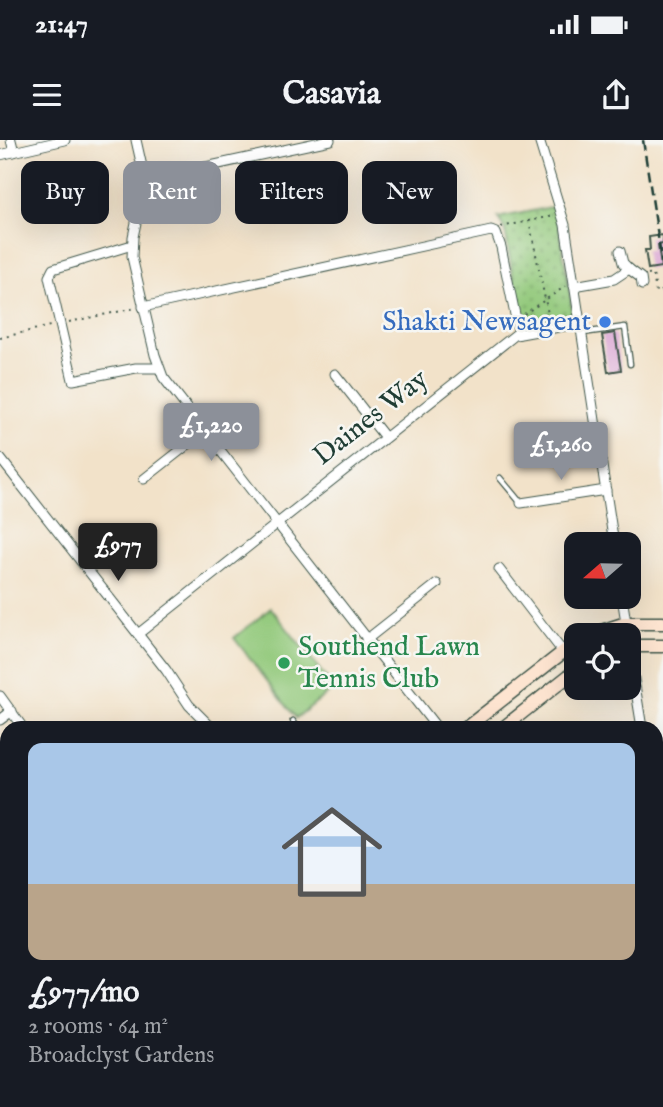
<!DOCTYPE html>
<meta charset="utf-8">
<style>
body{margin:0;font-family:"IM FELL English",serif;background:#20242c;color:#f1f3f6;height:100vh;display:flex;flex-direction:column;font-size:26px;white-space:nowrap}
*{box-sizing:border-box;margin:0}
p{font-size:23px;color:#9ea1a6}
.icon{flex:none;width:38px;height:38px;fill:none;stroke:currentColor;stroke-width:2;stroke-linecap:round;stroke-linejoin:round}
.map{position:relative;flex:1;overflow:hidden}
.drawer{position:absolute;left:0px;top:581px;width:663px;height:387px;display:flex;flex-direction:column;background:#171b24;border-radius:21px 21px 0 0;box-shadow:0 7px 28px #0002}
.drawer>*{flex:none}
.top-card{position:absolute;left:21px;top:21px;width:621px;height:63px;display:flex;gap:14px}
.needle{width:46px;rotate:250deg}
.fabs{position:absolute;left:564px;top:392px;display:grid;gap:14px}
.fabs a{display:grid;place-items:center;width:77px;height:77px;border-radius:14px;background:#171b24;box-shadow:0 7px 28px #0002;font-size:35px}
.price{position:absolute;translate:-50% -60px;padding:0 16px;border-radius:7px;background:#8c9099;color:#fff;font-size:23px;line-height:46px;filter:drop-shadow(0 2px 4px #0008)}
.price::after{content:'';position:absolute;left:50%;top:42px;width:21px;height:16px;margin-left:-10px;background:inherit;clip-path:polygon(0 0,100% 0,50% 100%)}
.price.active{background:#222;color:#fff}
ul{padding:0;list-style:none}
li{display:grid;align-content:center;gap:14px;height:371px;padding:0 28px}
li span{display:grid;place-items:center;height:217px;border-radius:14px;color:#555}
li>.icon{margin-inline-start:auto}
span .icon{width:126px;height:126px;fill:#fffc;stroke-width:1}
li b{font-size:30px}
.chip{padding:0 24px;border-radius:14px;background:#171b24;box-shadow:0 7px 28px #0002;font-size:24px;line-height:63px}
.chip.active{background:#8c9099;color:#fff}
.status{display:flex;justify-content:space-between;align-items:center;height:49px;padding:0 35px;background:#171b24;direction:ltr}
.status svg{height:19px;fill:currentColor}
header{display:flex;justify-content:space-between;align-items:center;height:91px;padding:0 28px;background:#171b24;font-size:32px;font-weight:700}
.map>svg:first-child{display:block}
.green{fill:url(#green-dots);stroke:#598358;stroke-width:2}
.pitch{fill:#93c97b;stroke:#598358;stroke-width:2}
.building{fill:#ddabd5}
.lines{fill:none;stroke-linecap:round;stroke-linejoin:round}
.lane-casing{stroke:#3f564a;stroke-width:7}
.street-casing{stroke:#3f564a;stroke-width:11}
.secondary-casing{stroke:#3f564a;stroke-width:15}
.primary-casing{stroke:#3f564a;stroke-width:17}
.path{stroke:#3f564a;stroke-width:2;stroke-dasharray:2 5;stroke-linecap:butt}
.lane{stroke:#fff;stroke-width:4.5}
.street{stroke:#fff;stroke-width:9}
.secondary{stroke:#fde4d0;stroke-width:12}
.primary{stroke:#f9bc8a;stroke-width:14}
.rail{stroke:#1f3d34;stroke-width:2.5;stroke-dasharray:10 5;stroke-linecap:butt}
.shop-dot{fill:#3f7fe0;stroke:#f6f6f2;stroke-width:2.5}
.leisure-dot{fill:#2e9e5b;stroke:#f6f6f2;stroke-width:2.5}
.labels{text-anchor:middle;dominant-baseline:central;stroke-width:5;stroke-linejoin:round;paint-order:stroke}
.shop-label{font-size:28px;fill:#366cbe;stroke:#f6f6f2;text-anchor:end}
.street-label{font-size:28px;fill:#1f3d34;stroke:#f6f6f2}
.leisure-label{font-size:28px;fill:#27864d;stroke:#f6f6f2;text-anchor:start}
</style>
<div class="status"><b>21:47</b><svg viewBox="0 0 49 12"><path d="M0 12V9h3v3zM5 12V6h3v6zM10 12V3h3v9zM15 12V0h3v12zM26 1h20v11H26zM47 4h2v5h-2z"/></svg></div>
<header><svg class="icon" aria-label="menu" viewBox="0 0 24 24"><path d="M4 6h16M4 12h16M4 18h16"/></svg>Casavia<svg class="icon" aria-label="share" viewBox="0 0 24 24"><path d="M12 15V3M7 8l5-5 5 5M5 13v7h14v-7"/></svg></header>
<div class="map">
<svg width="663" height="967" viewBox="0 0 663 967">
<defs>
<pattern id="green-dots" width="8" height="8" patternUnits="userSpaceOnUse" patternTransform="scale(1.75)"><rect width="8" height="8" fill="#93c97b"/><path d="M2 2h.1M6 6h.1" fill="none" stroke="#77a466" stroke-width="1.8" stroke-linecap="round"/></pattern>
</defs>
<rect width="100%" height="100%" fill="#f6f6f2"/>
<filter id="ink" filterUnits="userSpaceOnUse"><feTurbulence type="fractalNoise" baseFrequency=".0143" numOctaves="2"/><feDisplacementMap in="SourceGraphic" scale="14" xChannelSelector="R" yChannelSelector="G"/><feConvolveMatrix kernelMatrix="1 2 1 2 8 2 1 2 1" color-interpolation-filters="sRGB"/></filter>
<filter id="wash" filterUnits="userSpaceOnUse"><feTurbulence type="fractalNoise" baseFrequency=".00686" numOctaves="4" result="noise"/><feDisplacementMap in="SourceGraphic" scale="28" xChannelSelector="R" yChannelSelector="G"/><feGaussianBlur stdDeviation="1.57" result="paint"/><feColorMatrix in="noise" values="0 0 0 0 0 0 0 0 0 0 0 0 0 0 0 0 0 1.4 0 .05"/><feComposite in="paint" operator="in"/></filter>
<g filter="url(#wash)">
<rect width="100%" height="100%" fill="#f2e2c9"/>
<polygon class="green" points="556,66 572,169 570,175 521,183 505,90 498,78"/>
<polygon class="pitch" points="271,468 334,548 296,578 234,498"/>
<g id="blocks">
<g class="building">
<polygon points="663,95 663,104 658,105 661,127 648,129 645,110 650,110 649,97"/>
<polygon points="615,193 621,230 608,232 602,195"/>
</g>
</g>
</g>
<g filter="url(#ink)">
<use href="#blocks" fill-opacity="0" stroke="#3f564a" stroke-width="2"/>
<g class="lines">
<defs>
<g id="lane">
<polyline points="583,193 625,187 630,224"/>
<polyline points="500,338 520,362"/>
<polyline points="293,581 298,588"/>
<polyline points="118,967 124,961"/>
</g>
<g id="street">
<polyline points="11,0 14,12"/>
<polyline points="136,0 145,40 133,97 132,117 155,215 163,237 437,588"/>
<polyline points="539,0 565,85 614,404"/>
<polyline points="0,15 65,0"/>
<polyline points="145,40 330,0"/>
<polyline points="132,105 53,129 49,137 73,240 136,228 159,228"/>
<polyline points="629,129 641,138 642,145"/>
<polyline points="574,146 614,139 629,129 623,123 620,111"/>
<polyline points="143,167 491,91 496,93 501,107 519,194"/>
<polyline points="335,234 384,296"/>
<polyline points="0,318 166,530 189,565 212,588"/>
<polyline points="144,339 205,291"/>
<polyline points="521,363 606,350"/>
<polyline points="499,429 563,512"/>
<polyline points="622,457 628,495"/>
<polyline points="138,494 515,195 581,183"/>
<polyline points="366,500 437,444"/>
<polyline points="628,502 642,588"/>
<polyline points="0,556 23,588"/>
<polyline points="0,580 12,571"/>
<polyline points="656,675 656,676"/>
<polyline points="0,692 7,688"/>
<polyline points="656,746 663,750"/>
<polyline points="0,799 7,795"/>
<polyline points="143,961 153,967"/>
<polyline points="234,961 235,967"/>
<polyline points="346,961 348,967"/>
<polyline points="605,961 609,967"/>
<polyline points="257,967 294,961"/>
</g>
<g id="secondary">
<polyline points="589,495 626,483 663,483"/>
<polyline points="628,506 663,506"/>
<polyline points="466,588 576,502"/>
<polyline points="503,588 576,530"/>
</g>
<g id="primary">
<polyline points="0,949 7,952"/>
<polyline points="18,961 23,967"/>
</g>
</defs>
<use href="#lane" class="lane-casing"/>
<use href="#street" class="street-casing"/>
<use href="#secondary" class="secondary-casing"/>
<use href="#primary" class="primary-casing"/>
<g class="path">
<polyline points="529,80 549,179"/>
<polyline points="501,87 553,76"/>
<polyline points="648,135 653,134 656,152 663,151"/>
<polyline points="524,174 566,146"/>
<polyline points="69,182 136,168"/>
<polyline points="0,198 50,186"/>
</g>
<use href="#lane" class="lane"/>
<use href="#street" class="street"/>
<use href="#secondary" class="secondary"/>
<use href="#primary" class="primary"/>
<polyline class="rail" points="643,0 663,129"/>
</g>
</g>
<circle class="shop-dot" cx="605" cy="182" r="7"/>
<circle class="leisure-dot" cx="284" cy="523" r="7"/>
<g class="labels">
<g class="shop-label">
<text x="591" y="182">Shakti Newsagent</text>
</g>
<g class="street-label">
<text transform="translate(371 278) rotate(-38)">Daines Way</text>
</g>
<g class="leisure-label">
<text x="298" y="507">Southend Lawn<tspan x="298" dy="32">Tennis Club</tspan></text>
</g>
</g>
</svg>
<div class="fabs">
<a><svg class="needle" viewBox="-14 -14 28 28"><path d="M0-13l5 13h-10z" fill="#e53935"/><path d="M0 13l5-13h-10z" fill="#9ea1a6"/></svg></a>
<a><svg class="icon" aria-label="locate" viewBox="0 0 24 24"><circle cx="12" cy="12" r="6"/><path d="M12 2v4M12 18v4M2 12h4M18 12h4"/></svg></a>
</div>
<b class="price" style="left:211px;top:323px">£1,220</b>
<b class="price" style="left:561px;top:342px">£1,260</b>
<b class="price active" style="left:118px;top:443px">£977</b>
<div class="top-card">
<a class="chip">Buy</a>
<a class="chip active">Rent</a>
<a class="chip">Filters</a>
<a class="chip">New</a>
</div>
<section class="drawer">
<ul>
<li><span style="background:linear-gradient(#a9c7e8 65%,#b9a48a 0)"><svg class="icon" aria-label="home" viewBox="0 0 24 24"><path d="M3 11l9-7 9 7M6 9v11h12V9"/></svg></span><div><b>£977/mo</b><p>2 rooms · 64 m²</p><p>Broadclyst Gardens</p></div></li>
</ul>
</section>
</div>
